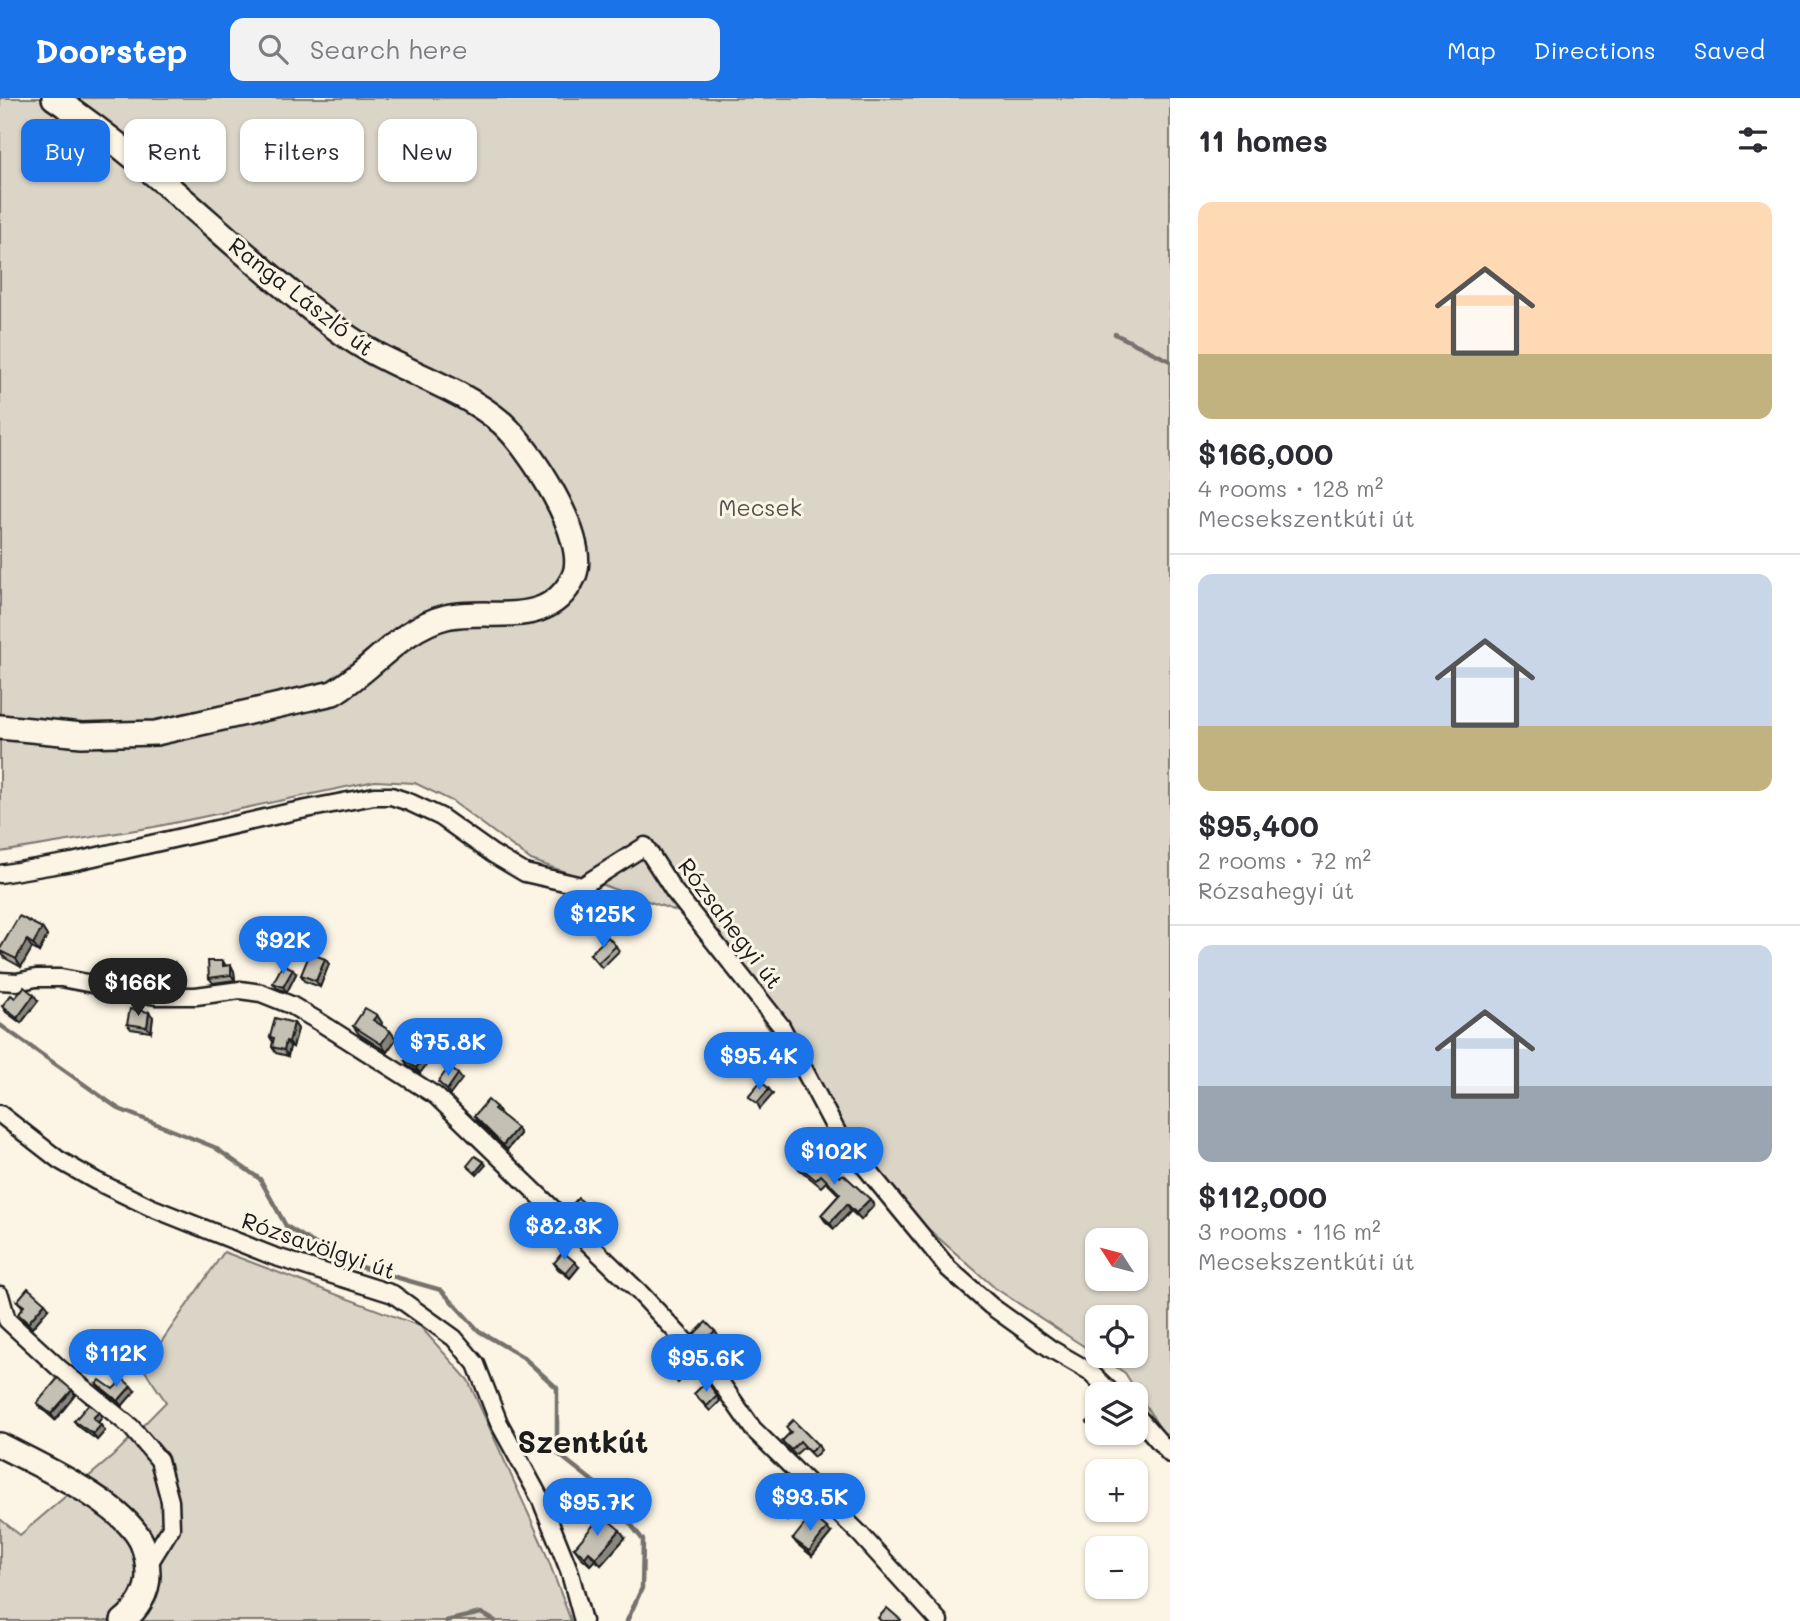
<!DOCTYPE html>
<meta charset="utf-8">
<style>
body{margin:0;font-family:Mali,sans-serif;background:#f2f2f3;color:#2b2b33;height:100vh;display:flex;flex-direction:column;font-size:26px;white-space:nowrap}
*{box-sizing:border-box;margin:0}
p{font-size:23px;color:#7c7c81}
.icon{flex:none;width:38px;height:38px;fill:none;stroke:currentColor;stroke-width:2;stroke-linecap:round;stroke-linejoin:round}
.map{position:relative;flex:1;overflow:hidden}
.side{display:flex;flex-direction:column;background:#fff;width:630px}
.side>*{flex:none}
.guide{position:absolute;left:21px;top:21px;width:665px;height:63px;display:flex;gap:14px}
.needle{width:46px;rotate:306deg}
.controls{position:absolute;left:1085px;top:1130px;display:grid;gap:14px}
.controls a{display:grid;place-items:center;width:63px;height:63px;border-radius:14px;background:#fff;box-shadow:0 2px 5px #0004;font-size:35px}
.price{position:absolute;translate:-50% -60px;padding:0 16px;border-radius:24px;background:#1a73e8;color:#fff;font-size:23px;line-height:46px;filter:drop-shadow(0 2px 4px #0008)}
.price::after{content:'';position:absolute;left:50%;top:42px;width:21px;height:16px;margin-left:-10px;background:inherit;clip-path:polygon(0 0,100% 0,50% 100%)}
.price.active{background:#222;color:#fff}
ul{padding:0;list-style:none}
li{display:grid;align-content:center;gap:14px;height:371px;padding:0 28px}
li+li{border-top:2px solid #e1e1e2}
li span{display:grid;place-items:center;height:217px;border-radius:14px;color:#555}
li>.icon{margin-inline-start:auto}
span .icon{width:126px;height:126px;fill:#fffc;stroke-width:1}
li b{font-size:30px}
h2{display:flex;justify-content:space-between;align-items:center;height:84px;padding:0 28px;font-size:30px}
.chip{padding:0 24px;border-radius:14px;background:#fff;box-shadow:0 2px 5px #0004;font-size:24px;line-height:63px}
.chip.active{background:#1a73e8;color:#fff}
header{display:flex;align-items:center;gap:42px;box-sizing:border-box;height:98px;padding:0 35px;background:#1a73e8;color:#fff}
header strong{font-size:33px}
nav{display:flex;gap:38px;margin-inline-start:auto;font-size:24px}
.search{width:490px;height:63px;background:#f2f2f3;display:flex;align-items:center;gap:18px;box-sizing:border-box;padding:0 24px;border-radius:14px;color:#7c7c81;font-size:26px}
main{display:flex;flex:1;min-height:0}
.map>svg:first-child{display:block}
.green{fill:#dbd5c8;stroke:#7c7872;stroke-width:2;fill-rule:evenodd}
.lines{fill:none;stroke-linecap:round;stroke-linejoin:round}
.stream{stroke:#75726c;stroke-width:4.5}
.street-casing{stroke:#1c1c1c;stroke-width:21}
.secondary-casing{stroke:#1c1c1c;stroke-width:28}
.street{stroke:#fcf5e5;stroke-width:16}
.secondary{stroke:#fcf5e5;stroke-width:23}
.wall{fill:#a9a59a;stroke:#1c1c1c;stroke-width:2}
.shaded-wall{fill:#89867d;stroke:#1c1c1c;stroke-width:2}
.building{fill:#c4c0b3;stroke:#1c1c1c;stroke-width:2}
.labels{text-anchor:middle;dominant-baseline:central;stroke-width:6;stroke-linejoin:round;paint-order:stroke}
.street-label{font-size:23px;fill:#1c1c1c;stroke:#fcf5e5}
.park-label{font-size:23px;fill:#555450;stroke:#fcf5e5}
.district-label{font-size:30px;font-weight:bold;fill:#1c1c1c;stroke:#fcf5e5}
</style>
<header>
<strong>Doorstep</strong>
<div class="search"><svg class="icon" aria-label="search" viewBox="0 0 24 24"><circle cx="10" cy="10" r="6"/><path d="M15 15l6 6"/></svg>Search here</div>
<nav><a>Map</a><a>Directions</a><a>Saved</a></nav>
</header>
<main>
<div class="map">
<svg width="1170" height="1523" viewBox="0 0 1170 1523">
<rect width="100%" height="100%" fill="#fcf5e5"/>
<filter id="ink" filterUnits="userSpaceOnUse"><feTurbulence type="fractalNoise" baseFrequency=".0143" numOctaves="2"/><feDisplacementMap in="SourceGraphic" scale="14" xChannelSelector="R" yChannelSelector="G"/><feConvolveMatrix kernelMatrix="1 2 1 2 8 2 1 2 1" color-interpolation-filters="sRGB"/></filter>
<g filter="url(#ink)">
<g class="green">
<path d="M0,0h1170v1346l-45,-71 -26,-17h37v-38h-39v37l-102,-67 -113,-100 -194,-273 -157,-55 -79,-59 -37,-18 -40,-2 -221,46 -154,25zM1097,1143h39v38h-39z"/>
<polygon points="224,1154 420,1228 468,1282 543,1448 571,1523 0,1523 0,1421 20,1437 113,1358 166,1304 143,1270"/>
</g>
<g class="lines">
<g class="stream">
<polyline points="1115,236 1170,263"/>
<polyline points="0,927 119,1011 214,1049 260,1081 286,1128 320,1149 350,1166 441,1192 479,1233 523,1259 557,1290 557,1355 604,1392 643,1442 642,1490 627,1523"/>
<polyline points="446,1523 481,1515 495,1523"/>
</g>
<defs>
<g id="street">
<polyline points="0,776 72,764 291,714 374,698 391,698 409,704 441,719 493,756 525,775 582,788 645,748 674,793 781,928 838,1036 949,1171 991,1208 1051,1251 1089,1273 1114,1297"/>
<polyline points="0,883 17,884 36,880 61,880 156,898 196,898 240,892 261,895 291,907 318,923 436,998 640,1195 711,1271 753,1331 860,1436 939,1523"/>
<polyline points="0,1016 59,1062 96,1083 150,1109 273,1158 393,1196 454,1240 476,1266 499,1325 541,1402 569,1472 583,1523"/>
<polyline points="0,1197 7,1222 59,1270 131,1329 159,1362 170,1403 171,1430 148,1467"/>
<polyline points="1136,1317 1170,1356"/>
</g>
<g id="secondary">
<path d="M0,629l82,8 74,-2 177,-40c39,-23 68,-65 113,-76 45,-10 103,14 128,-41 16,-37 -45,-129 -72,-153 -47,-40 -112,-54 -161,-91 -99,-73 -184,-166 -287,-234"/>
<path d="M0,1347c38,20 124,58 142,98 4,10 6,21 6,32 0,18 -11,35 -25,46"/>
</g>
</defs>
<use href="#street" class="street-casing"/>
<use href="#secondary" class="secondary-casing"/>
<use href="#street" class="street"/>
<use href="#secondary" class="secondary"/>
</g>
<g class="wall">
<polygon points="42,830 47,838 39,854 32,850 21,869 5,860 0,853"/>
<polygon points="616,848 619,853 602,870 590,856"/>
<polygon points="325,861 329,866 320,889 304,883 301,877"/>
<polygon points="223,863 226,868 234,873 235,882 213,885 209,880"/>
<polygon points="175,865 179,871 178,876 181,876 184,882 184,887 161,887 157,882"/>
<polygon points="296,876 287,894 277,890 273,885"/>
<polygon points="15,900 38,903 21,925 6,914 2,908"/>
<polygon points="377,917 382,925 381,927 390,933 396,941 387,954 359,936 353,928"/>
<polygon points="153,919 151,934 131,931 127,926"/>
<polygon points="294,925 298,931 293,949 290,948 288,958 276,955 272,949 273,944 270,939"/>
<polygon points="430,962 420,975 408,968 405,963"/>
<polygon points="496,1009 500,1014 499,1016 520,1036 507,1052 478,1024 474,1018"/>
<polygon points="794,1064 820,1066 840,1079 874,1107 861,1122 851,1113 834,1131 825,1123 821,1117 839,1097 826,1084 821,1089 799,1071"/>
<polygon points="554,1165 579,1169 570,1180 558,1171"/>
<polygon points="17,1203 49,1210 32,1230 21,1221 18,1216 23,1209"/>
<polygon points="715,1233 719,1239 706,1251 694,1236"/>
<polygon points="687,1270 689,1273 678,1285 667,1273"/>
<polygon points="707,1283 720,1303 710,1313 694,1296"/>
<polygon points="97,1286 113,1291 135,1293 122,1308 101,1291"/>
<polygon points="72,1292 75,1297 55,1322 41,1310 37,1305"/>
<polygon points="99,1314 102,1319 98,1325 105,1333 97,1342 78,1328 74,1323"/>
<polygon points="786,1329 818,1347 821,1352 814,1359 804,1349 795,1357 782,1343 790,1335"/>
<polygon points="769,1403 798,1403 802,1409 787,1423"/>
<polygon points="831,1435 812,1458 797,1446 793,1441"/>
<polygon points="625,1440 601,1467 595,1462 590,1467 580,1458 574,1450"/>
</g>
<g class="shaded-wall">
<polygon points="42,830 47,838 39,854 33,846"/>
<polygon points="27,842 32,850 21,869 16,861"/>
<polygon points="325,861 329,866 320,889 316,883"/>
<polygon points="175,865 179,871 178,881 174,875"/>
<polygon points="231,867 234,873 235,882 231,877"/>
<polygon points="293,871 296,876 287,894 283,889"/>
<polygon points="181,876 184,882 184,887 180,882"/>
<polygon points="34,897 38,903 21,925 17,920"/>
<polygon points="149,914 153,919 151,934 147,929"/>
<polygon points="377,917 382,925 379,930 373,922"/>
<polygon points="294,925 298,931 293,949 289,944"/>
<polygon points="390,933 396,941 387,954 381,946"/>
<polygon points="286,943 290,948 288,958 284,952"/>
<polygon points="427,956 430,962 420,975 416,970"/>
<polygon points="458,976 462,981 450,997 447,992"/>
<polygon points="769,991 773,996 760,1011 757,1005"/>
<polygon points="517,1030 520,1036 507,1052 503,1047"/>
<polygon points="484,1064 486,1067 477,1077 475,1075"/>
<polygon points="870,1101 874,1107 861,1122 856,1115"/>
<polygon points="847,1106 851,1113 834,1131 830,1125"/>
<polygon points="601,1118 604,1122 593,1135 589,1130"/>
<polygon points="575,1164 579,1169 570,1180 566,1175"/>
<polygon points="45,1205 49,1210 32,1230 28,1225"/>
<polygon points="131,1288 135,1293 122,1308 118,1303"/>
<polygon points="72,1292 75,1297 55,1322 51,1316"/>
<polygon points="99,1314 102,1319 97,1326 93,1320"/>
<polygon points="101,1327 105,1333 97,1342 93,1336"/>
<polygon points="827,1430 831,1435 812,1458 809,1453"/>
<polygon points="620,1432 625,1440 601,1467 596,1460"/>
<polygon points="589,1454 595,1462 590,1467 585,1459"/>
</g>
<g class="building">
<polygon points="19,818 42,830 33,846 27,842 16,861 0,853 0,851"/>
<polygon points="608,839 616,848 598,865 590,856"/>
<polygon points="310,855 325,861 316,883 301,877"/>
<polygon points="159,863 175,865 174,875 181,876 180,882 157,882"/>
<polygon points="208,863 223,863 223,868 231,867 231,877 209,880"/>
<polygon points="283,866 293,871 283,889 273,885"/>
<polygon points="24,889 34,897 17,920 2,908 11,897 15,900"/>
<polygon points="365,910 377,917 373,922 390,933 381,946 353,928"/>
<polygon points="130,911 149,914 147,929 127,926"/>
<polygon points="275,920 294,925 289,944 286,943 284,952 272,949 274,940 270,939"/>
<polygon points="415,948 427,956 416,970 405,963"/>
<polygon points="449,969 458,976 447,992 438,984"/>
<polygon points="761,983 769,991 757,1005 748,998"/>
<polygon points="488,1002 496,1009 494,1011 517,1030 503,1047 474,1018"/>
<polygon points="805,1053 820,1066 822,1063 840,1079 843,1076 870,1101 856,1115 847,1106 830,1125 821,1117 840,1096 821,1077 816,1082 794,1064"/>
<polygon points="475,1058 484,1064 475,1075 467,1068"/>
<polygon points="578,1100 601,1118 589,1130 569,1110"/>
<polygon points="563,1154 575,1164 566,1175 554,1165"/>
<polygon points="28,1190 45,1205 28,1225 18,1216 24,1208 17,1203"/>
<polygon points="706,1224 715,1233 703,1245 694,1236"/>
<polygon points="679,1262 687,1270 676,1282 667,1273"/>
<polygon points="58,1280 72,1292 51,1316 37,1305"/>
<polygon points="123,1281 131,1288 118,1303 97,1286 100,1282 113,1291"/>
<polygon points="707,1283 717,1298 707,1308 694,1296"/>
<polygon points="89,1306 99,1314 93,1320 101,1327 93,1336 74,1323"/>
<polygon points="1097,1315 1097,1331 1095,1333 1087,1324"/>
<polygon points="793,1322 818,1347 810,1354 800,1343 791,1352 782,1343 791,1334 786,1329"/>
<polygon points="784,1389 798,1403 783,1418 769,1403"/>
<polygon points="602,1417 620,1432 596,1460 589,1454 585,1459 574,1450"/>
<polygon points="812,1417 827,1430 809,1453 793,1441"/>
<polygon points="887,1510 901,1522 900,1523 881,1523 878,1520"/>
</g>
</g>
<g class="labels">
<g class="street-label">
<text transform="translate(302 198) rotate(38)">Ranga László út</text>
<text transform="translate(731 825) rotate(53)">Rózsahegyi út</text>
<text transform="translate(319 1147) rotate(19)">Rózsavölgyi út</text>
</g>
<g class="park-label">
<text x="760" y="409">Mecsek</text>
</g>
<g class="district-label">
<text x="583" y="1343">Szentkút</text>
</g>
</g>
</svg>
<div class="controls">
<a><svg class="needle" viewBox="-14 -14 28 28"><path d="M0-13l5 13h-10z" fill="#e53935"/><path d="M0 13l5-13h-10z" fill="#7c7c81"/></svg></a>
<a><svg class="icon" aria-label="locate" viewBox="0 0 24 24"><circle cx="12" cy="12" r="6"/><path d="M12 2v4M12 18v4M2 12h4M18 12h4"/></svg></a>
<a><svg class="icon" aria-label="layers" viewBox="0 0 24 24"><path d="M12 4l9 5-9 5-9-5zM3 14l9 5 9-5"/></svg></a>
<a>+</a>
<a>−</a>
</div>
<b class="price" style="left:603px;top:852px">$125K</b>
<b class="price" style="left:283px;top:878px">$92K</b>
<b class="price active" style="left:138px;top:920px">$166K</b>
<b class="price" style="left:448px;top:980px">$75.8K</b>
<b class="price" style="left:759px;top:994px">$95.4K</b>
<b class="price" style="left:834px;top:1089px">$102K</b>
<b class="price" style="left:564px;top:1164px">$82.3K</b>
<b class="price" style="left:116px;top:1291px">$112K</b>
<b class="price" style="left:706px;top:1296px">$95.6K</b>
<b class="price" style="left:810px;top:1435px">$93.5K</b>
<b class="price" style="left:597px;top:1440px">$95.7K</b>
<div class="guide">
<a class="chip active">Buy</a>
<a class="chip">Rent</a>
<a class="chip">Filters</a>
<a class="chip">New</a>
</div>
</div>
<section class="side">
<h2>11 homes<svg class="icon" aria-label="filters" viewBox="0 0 24 24"><path d="M4 7h16M4 17h16"/><circle cx="9" cy="7" r="2"/><circle cx="15" cy="17" r="2"/></svg></h2>
<ul>
<li><span style="background:linear-gradient(#ffd9b3 70%,#c2b280 0)"><svg class="icon" aria-label="home" viewBox="0 0 24 24"><path d="M3 11l9-7 9 7M6 9v11h12V9"/></svg></span><div><b>$166,000</b><p>4 rooms · 128 m²</p><p>Mecsekszentkúti út</p></div></li>
<li><span style="background:linear-gradient(#c9d6e8 70%,#c2b280 0)"><svg class="icon" aria-label="home" viewBox="0 0 24 24"><path d="M3 11l9-7 9 7M6 9v11h12V9"/></svg></span><div><b>$95,400</b><p>2 rooms · 72 m²</p><p>Rózsahegyi út</p></div></li>
<li><span style="background:linear-gradient(#c9d6e8 65%,#9aa5b1 0)"><svg class="icon" aria-label="home" viewBox="0 0 24 24"><path d="M3 11l9-7 9 7M6 9v11h12V9"/></svg></span><div><b>$112,000</b><p>3 rooms · 116 m²</p><p>Mecsekszentkúti út</p></div></li>
</ul>
</section>
</main>
